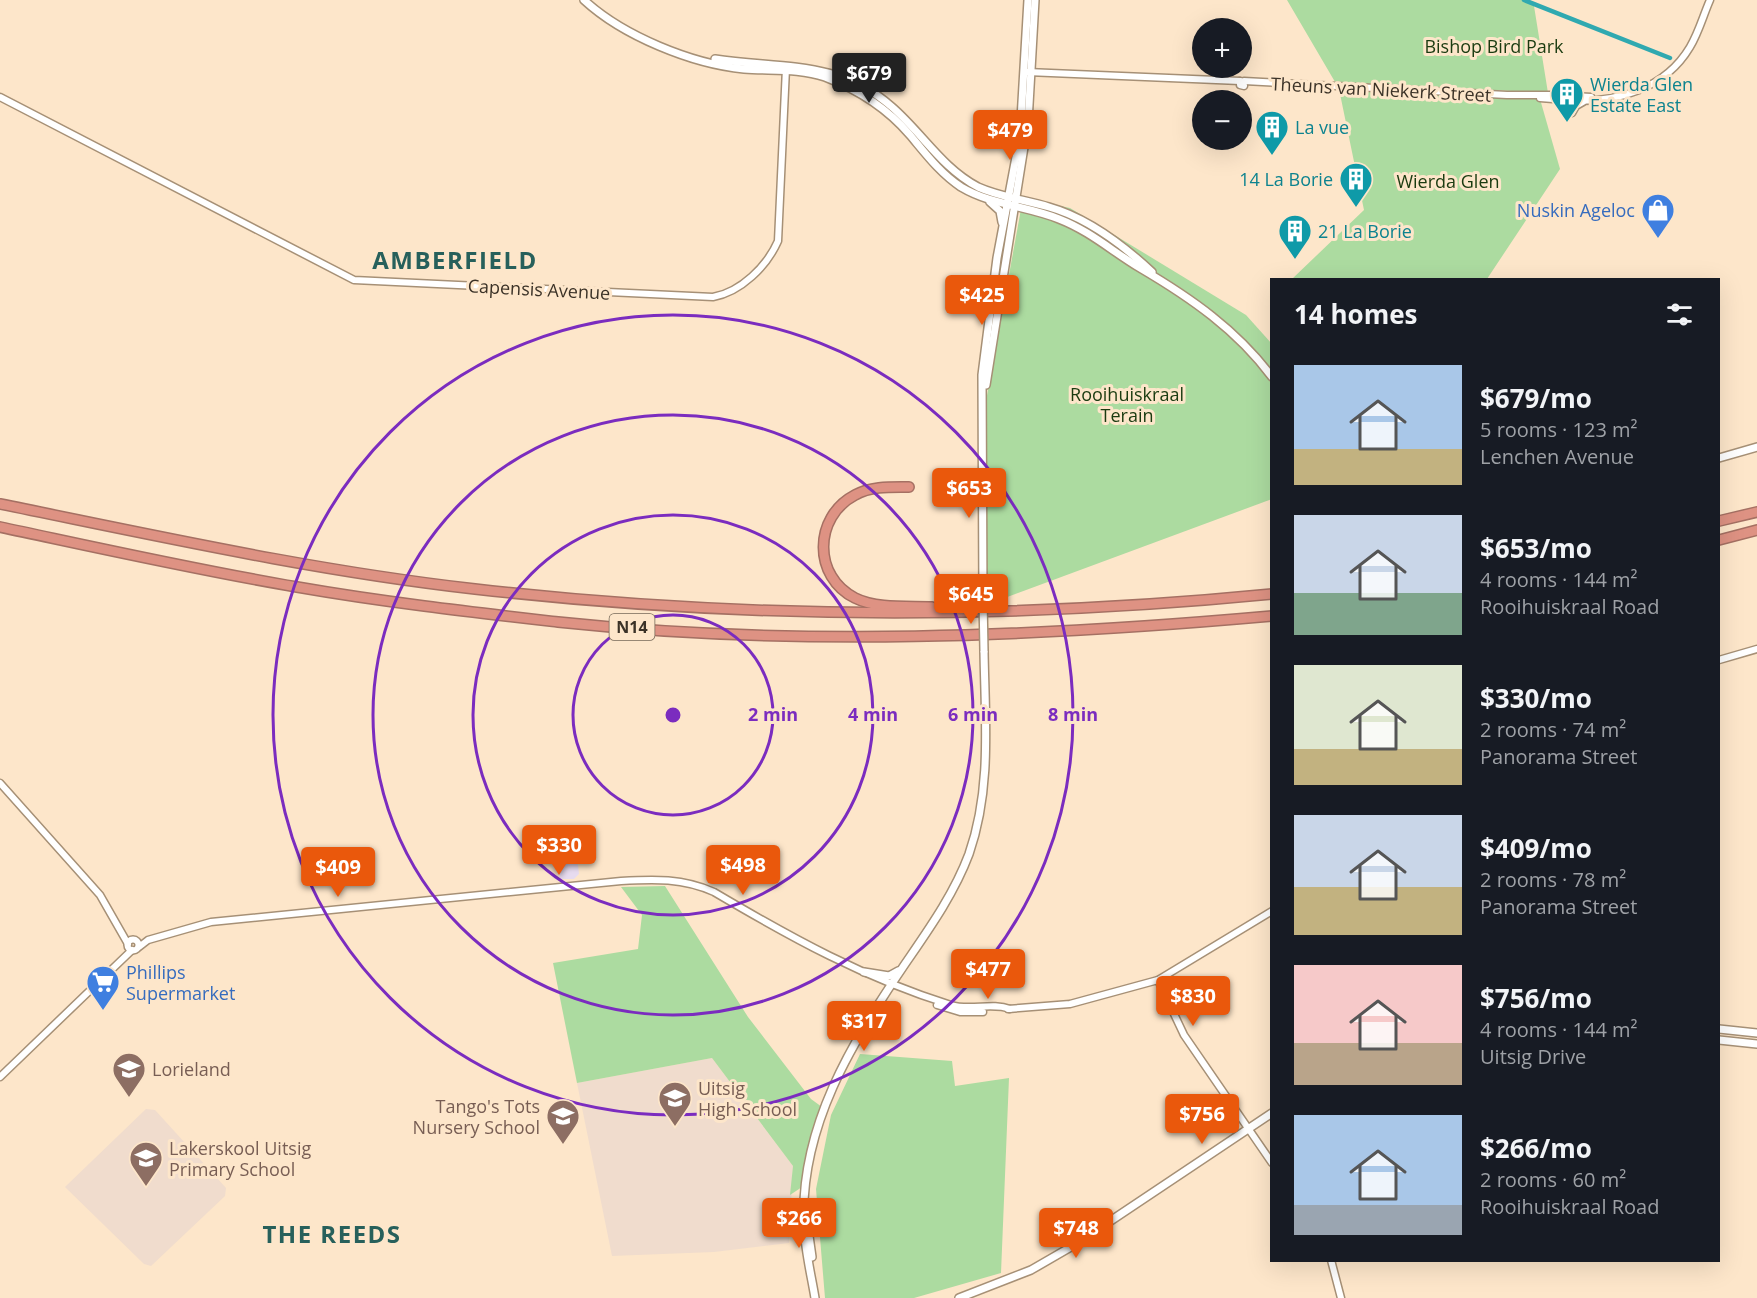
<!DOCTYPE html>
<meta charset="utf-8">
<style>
body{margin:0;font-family:"Open Sans",sans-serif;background:#242831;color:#f1f3f6;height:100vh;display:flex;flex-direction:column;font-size:22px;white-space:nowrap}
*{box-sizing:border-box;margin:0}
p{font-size:20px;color:#9ea1a6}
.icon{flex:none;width:33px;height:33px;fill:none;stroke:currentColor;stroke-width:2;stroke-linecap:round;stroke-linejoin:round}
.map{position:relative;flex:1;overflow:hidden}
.side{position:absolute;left:1270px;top:278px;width:450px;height:984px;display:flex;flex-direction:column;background:#171b24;border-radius:0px;box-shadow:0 6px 24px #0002}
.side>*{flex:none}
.fabs{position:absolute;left:1192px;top:18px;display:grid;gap:12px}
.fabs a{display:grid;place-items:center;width:60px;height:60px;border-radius:50%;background:#171b24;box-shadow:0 6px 24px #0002;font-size:30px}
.price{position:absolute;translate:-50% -51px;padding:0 14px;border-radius:6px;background:#ea580c;color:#fff;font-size:20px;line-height:39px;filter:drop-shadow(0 2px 3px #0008)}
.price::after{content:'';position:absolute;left:50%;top:36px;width:18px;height:14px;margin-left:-9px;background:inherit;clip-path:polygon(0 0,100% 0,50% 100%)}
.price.current{background:#222;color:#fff}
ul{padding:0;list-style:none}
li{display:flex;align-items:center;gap:18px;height:150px;padding:0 24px}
li span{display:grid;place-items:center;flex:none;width:168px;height:120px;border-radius:0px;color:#555}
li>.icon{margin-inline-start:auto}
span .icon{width:72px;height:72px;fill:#fffc;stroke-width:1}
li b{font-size:26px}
h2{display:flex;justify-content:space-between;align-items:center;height:72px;padding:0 24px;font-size:26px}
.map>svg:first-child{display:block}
.education{fill:#f0dccd}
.medical{fill:#e7dbef}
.green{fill:#acdba0}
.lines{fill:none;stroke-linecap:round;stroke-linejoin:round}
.canal{stroke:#30a9b0;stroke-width:4.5}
.tertiary-casing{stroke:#a69076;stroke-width:9}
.secondary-casing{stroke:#a69076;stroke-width:10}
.motorway-casing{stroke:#a57063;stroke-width:12}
.tertiary{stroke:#fff;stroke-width:6}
.secondary{stroke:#fff;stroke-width:7}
.motorway{stroke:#de9283;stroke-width:9}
.secondary-bridge-casing{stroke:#a69076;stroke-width:10;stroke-linecap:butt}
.secondary-bridge{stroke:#fff;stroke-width:7}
.ring{fill:none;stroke:#7b2cbf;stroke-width:3}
.labels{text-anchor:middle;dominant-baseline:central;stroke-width:6;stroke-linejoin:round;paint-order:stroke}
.shield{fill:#fde6ca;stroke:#756858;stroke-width:1.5}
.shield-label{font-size:16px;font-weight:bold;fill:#3b3227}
.park-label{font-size:18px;fill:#1a3b10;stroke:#fde6ca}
.culture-label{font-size:18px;fill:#0d838f;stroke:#fde6ca;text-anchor:start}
.street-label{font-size:18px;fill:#3b3227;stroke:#fde6ca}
.shop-label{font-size:18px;fill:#366cbe;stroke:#fde6ca;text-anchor:end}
.education-label{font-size:18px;fill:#785e54;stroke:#fde6ca;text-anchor:start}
.district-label{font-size:24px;font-weight:bold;letter-spacing:1.5px;fill:#27605b;stroke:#fde6ca}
.centre{fill:#7b2cbf;stroke:#fde6ca;stroke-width:3}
.ring-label{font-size:18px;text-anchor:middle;font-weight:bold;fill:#7b2cbf;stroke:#fde6ca;stroke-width:6;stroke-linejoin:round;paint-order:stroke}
</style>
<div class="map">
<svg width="1757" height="1298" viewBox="0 0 1757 1298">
<rect width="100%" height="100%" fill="#fde6ca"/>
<g class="education">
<polygon points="712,1058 793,1166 789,1243 714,1252 612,1256 577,1083"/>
<polygon points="146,1109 155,1110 226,1188 225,1196 151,1266 144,1264 65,1187"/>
</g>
<polygon class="medical" points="570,854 578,865 579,874 574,879 560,879 557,855"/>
<g class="green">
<polygon points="1287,0 1524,0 1534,6 1548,93 1416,86 1338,87"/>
<polygon points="1339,89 1540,99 1560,169 1487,279 1292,279 1364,210"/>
<polygon points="1023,198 1070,208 1246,315 1272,344 1272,499 983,606 984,412"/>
<polygon points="665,886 748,1017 811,1099 822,1107 802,1187 790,1195 793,1166 712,1058 577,1083 553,963 638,949 642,915 621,887"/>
<polygon points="860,1054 952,1061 955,1086 1009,1078 1001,1273 914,1298 825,1298 816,1189 831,1115"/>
</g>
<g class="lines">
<polyline class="canal" points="1524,0 1670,58"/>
<defs>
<g id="tertiary">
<polyline points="1027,72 1240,81"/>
<polyline points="1240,81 1240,85 1244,86"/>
<polyline points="1244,81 1507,95 1567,95"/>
<polyline points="1573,96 1591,97"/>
<path d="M0,97l354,183 359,17c28,-5 54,-31 65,-56l8,-173"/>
<polyline points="1540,98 1566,100"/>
<polyline points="1559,100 1565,112"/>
<path d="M1572,101c46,1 93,-12 118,-54 9,-15 13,-31 20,-47"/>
<polyline points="1572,113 1576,106 1583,102"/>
<polyline points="1719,660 1757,649"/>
<polyline points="0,783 100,895 128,944"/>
<circle cx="133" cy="945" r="5.5"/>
<path d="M139,947l9,-7 63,-18 410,-41c33,-2 62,-3 93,11 78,46 150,86 237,113 19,6 41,-3 59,4"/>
<polyline points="1158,980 1184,1035 1272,1163"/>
<polyline points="937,1005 960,1012 983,1012"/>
<polyline points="1008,1009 1070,1004 1158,980 1272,911"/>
<polyline points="0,1077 132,950"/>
<polyline points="1331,1260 1341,1298"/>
</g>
<g id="secondary">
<path d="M584,0c39,36 108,64 160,69 27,2 55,-1 81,8 34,13 62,31 85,58 16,19 30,38 51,52 30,18 66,19 98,32 31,12 54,33 81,49 51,30 97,62 132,109"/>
<path d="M715,59c65,10 123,0 177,48 30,26 50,61 86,80 22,10 48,13 71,20 39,11 73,37 103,65"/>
<polyline points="990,202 1000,211 1002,222"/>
<polyline points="986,385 1028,122 1035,0"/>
<polyline points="1719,458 1757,447"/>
<polyline points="983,599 982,375 997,258 1020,136 1028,0"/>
<polyline points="864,972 889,976 898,971"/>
<polyline points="1719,1029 1757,1033"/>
<polyline points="1719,1040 1757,1044"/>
<polyline points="808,1229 812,1257"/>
<path d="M815,1298c-4,-24 -10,-48 -11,-72 -5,-98 48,-184 101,-262 24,-35 49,-70 64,-110 23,-66 16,-135 15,-203"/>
<polyline points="959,1298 1031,1270 1076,1244 1272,1113"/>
</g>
<g id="motorway">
<path d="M909,487c-18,0 -38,-1 -54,8 -42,22 -42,82 0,103 22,11 53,8 77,9"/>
<path d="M0,504c158,32 315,67 475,85 264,30 532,31 797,5"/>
<polyline points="1719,521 1757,512"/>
<path d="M0,527c99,21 197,43 297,60 86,15 174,25 261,35 237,25 477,15 714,-6"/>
<polyline points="1719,540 1757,530"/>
</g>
</defs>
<use href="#tertiary" class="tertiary-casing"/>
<use href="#secondary" class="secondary-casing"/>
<use href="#motorway" class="motorway-casing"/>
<use href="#tertiary" class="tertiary"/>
<use href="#secondary" class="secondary"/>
<use href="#motorway" class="motorway"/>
<defs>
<polyline id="secondary-bridge" points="983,599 984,651"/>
</defs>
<use href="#secondary-bridge" class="secondary-bridge-casing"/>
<use href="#secondary-bridge" class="secondary-bridge"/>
</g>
<g class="ring">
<circle cx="673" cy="715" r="100"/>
<circle cx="673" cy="715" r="200"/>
<circle cx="673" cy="715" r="300"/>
<circle cx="673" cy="715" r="400"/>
</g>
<defs>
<symbol id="building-pin" viewBox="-11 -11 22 30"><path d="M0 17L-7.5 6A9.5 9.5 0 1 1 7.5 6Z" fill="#0f9aa8" stroke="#fde6ca"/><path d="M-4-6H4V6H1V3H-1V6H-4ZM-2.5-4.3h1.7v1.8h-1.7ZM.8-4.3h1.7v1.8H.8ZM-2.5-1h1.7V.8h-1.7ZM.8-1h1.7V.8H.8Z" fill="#fff"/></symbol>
<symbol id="shop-pin" viewBox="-11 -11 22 30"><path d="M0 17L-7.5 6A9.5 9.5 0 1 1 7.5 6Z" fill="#3f7fe0" stroke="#fde6ca"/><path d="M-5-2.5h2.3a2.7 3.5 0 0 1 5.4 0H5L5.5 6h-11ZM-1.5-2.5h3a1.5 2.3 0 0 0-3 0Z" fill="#fff"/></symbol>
<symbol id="supermarket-pin" viewBox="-11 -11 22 30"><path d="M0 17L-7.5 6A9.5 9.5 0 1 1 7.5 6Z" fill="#3f7fe0" stroke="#fde6ca"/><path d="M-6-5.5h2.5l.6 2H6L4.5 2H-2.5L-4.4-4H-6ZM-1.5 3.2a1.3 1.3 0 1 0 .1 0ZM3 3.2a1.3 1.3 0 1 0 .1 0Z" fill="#fff"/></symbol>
<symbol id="school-pin" viewBox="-11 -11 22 30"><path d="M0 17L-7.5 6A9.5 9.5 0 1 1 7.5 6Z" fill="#8d6e63" stroke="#fde6ca"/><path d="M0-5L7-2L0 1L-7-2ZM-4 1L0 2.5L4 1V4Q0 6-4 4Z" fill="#fff"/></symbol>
</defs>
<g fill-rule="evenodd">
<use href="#building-pin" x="1548" y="75" width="38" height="52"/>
<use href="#building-pin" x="1253" y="108" width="38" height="52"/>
<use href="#building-pin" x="1337" y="160" width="38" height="52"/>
<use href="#shop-pin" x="1639" y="191" width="38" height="52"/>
<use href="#building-pin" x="1276" y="212" width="38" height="52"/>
<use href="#supermarket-pin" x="84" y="963" width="38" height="52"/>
<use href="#school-pin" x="110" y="1050" width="38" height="52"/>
<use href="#school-pin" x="656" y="1079" width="38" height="52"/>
<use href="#school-pin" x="544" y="1097" width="38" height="52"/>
<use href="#school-pin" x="127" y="1139" width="38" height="52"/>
</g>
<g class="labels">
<rect class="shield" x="609.5" y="614" width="45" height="26" rx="4.5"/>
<g class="shield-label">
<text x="632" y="627">N14</text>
</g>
<g class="park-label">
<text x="1494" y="46">Bishop Bird Park</text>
<text x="1448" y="181">Wierda Glen</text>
<text x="1127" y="394">Rooihuiskraal<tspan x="1127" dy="21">Terain</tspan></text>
</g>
<g class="culture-label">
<text x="1590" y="84">Wierda Glen<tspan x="1590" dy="21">Estate East</tspan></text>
<text x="1295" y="127">La vue</text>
<text x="1333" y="179" text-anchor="end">14 La Borie</text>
<text x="1318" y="231">21 La Borie</text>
</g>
<g class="street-label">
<text transform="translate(1381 89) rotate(3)">Theuns van Niekerk Street</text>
<text transform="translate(539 289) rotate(3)">Capensis Avenue</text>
</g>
<g class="shop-label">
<text x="1635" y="210">Nuskin Ageloc</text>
<text x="126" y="972" text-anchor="start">Phillips<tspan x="126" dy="21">Supermarket</tspan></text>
</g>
<g class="education-label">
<text x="152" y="1069">Lorieland</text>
<text x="698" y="1088">Uitsig<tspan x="698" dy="21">High School</tspan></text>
<text x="540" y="1106" text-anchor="end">Tango's Tots<tspan x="540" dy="21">Nursery School</tspan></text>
<text x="169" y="1148">Lakerskool Uitsig<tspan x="169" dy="21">Primary School</tspan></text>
</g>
<g class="district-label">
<text x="455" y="259">AMBERFIELD</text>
<text x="332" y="1233">THE REEDS</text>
</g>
</g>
<circle cx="673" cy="715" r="9" class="centre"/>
<g class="ring-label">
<text x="773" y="721">2 min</text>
<text x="873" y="721">4 min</text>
<text x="973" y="721">6 min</text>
<text x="1073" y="721">8 min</text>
</g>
</svg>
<div class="fabs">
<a>+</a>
<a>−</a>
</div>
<b class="price current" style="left:869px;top:104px">$679</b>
<b class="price" style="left:1010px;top:161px">$479</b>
<b class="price" style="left:982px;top:326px">$425</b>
<b class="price" style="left:969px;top:519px">$653</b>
<b class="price" style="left:971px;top:625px">$645</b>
<b class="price" style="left:559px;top:876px">$330</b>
<b class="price" style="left:743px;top:896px">$498</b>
<b class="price" style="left:338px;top:898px">$409</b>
<b class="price" style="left:988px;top:1000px">$477</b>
<b class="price" style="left:1193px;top:1027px">$830</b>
<b class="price" style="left:864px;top:1052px">$317</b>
<b class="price" style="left:1202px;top:1145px">$756</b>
<b class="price" style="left:799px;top:1249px">$266</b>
<b class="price" style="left:1076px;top:1259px">$748</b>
<section class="side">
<h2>14 homes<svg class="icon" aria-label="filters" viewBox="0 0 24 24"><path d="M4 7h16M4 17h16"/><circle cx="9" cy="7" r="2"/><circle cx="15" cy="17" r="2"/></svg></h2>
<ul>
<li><span style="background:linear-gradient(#a9c7e8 70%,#c2b280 0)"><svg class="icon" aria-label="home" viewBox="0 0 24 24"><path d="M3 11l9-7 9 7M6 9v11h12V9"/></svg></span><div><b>$679/mo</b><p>5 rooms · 123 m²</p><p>Lenchen Avenue</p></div></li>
<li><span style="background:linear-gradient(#c9d6e8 65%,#7fa58c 0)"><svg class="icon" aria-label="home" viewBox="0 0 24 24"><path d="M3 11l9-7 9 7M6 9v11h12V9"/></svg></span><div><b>$653/mo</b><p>4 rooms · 144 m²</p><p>Rooihuiskraal Road</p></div></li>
<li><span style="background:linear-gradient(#dfe7d0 70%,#c2b280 0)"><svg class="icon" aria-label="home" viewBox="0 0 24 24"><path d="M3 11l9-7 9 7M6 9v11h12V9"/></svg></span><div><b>$330/mo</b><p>2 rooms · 74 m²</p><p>Panorama Street</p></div></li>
<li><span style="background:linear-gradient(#c9d6e8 60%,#c2b280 0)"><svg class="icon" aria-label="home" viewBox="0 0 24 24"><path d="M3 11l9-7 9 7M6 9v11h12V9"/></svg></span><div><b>$409/mo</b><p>2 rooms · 78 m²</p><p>Panorama Street</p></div></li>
<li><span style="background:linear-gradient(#f6c9c9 65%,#b9a48a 0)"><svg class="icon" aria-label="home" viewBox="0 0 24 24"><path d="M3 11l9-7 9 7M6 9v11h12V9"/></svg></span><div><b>$756/mo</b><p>4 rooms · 144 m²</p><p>Uitsig Drive</p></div></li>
<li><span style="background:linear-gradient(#a9c7e8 75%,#9aa5b1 0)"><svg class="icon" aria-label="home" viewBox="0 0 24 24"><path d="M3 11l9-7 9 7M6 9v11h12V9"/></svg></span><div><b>$266/mo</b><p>2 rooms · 60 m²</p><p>Rooihuiskraal Road</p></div></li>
</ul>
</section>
</div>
